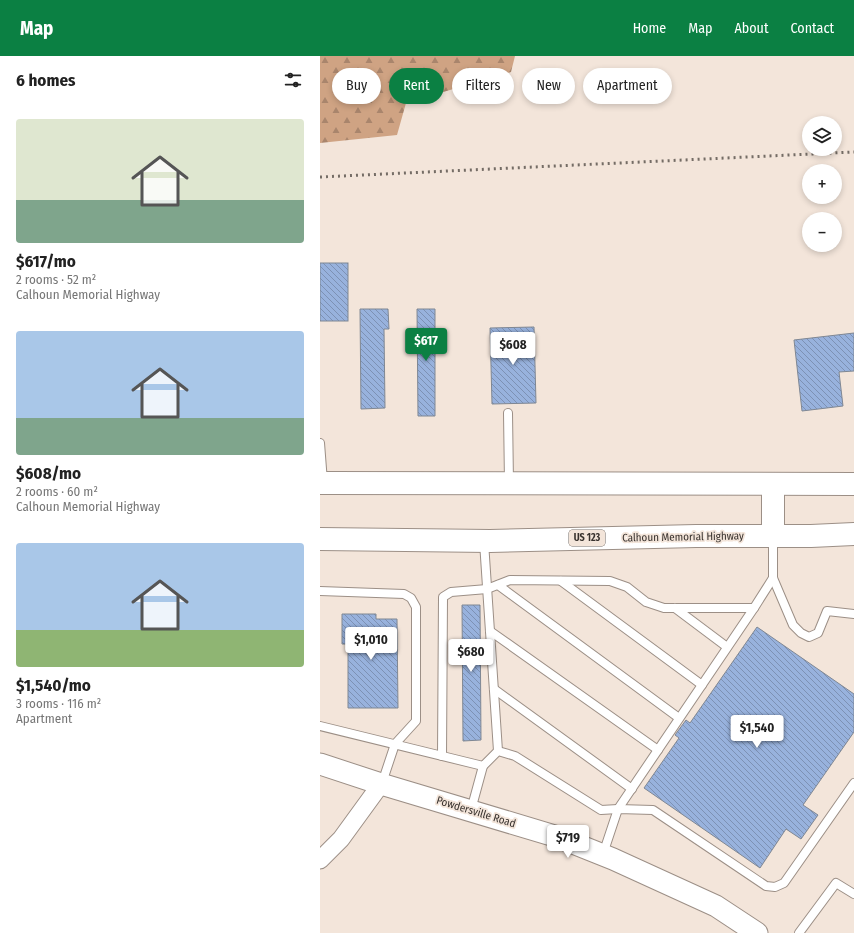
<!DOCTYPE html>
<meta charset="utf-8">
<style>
body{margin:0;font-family:"Fira Sans Condensed",sans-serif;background:#f2f2f2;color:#222;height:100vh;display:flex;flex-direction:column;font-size:15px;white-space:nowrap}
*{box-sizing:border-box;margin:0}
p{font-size:13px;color:#767676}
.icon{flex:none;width:22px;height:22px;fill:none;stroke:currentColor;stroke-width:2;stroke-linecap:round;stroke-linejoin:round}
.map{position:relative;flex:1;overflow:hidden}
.panel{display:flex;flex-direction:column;background:#fff;width:320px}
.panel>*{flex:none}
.hud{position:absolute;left:12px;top:12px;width:380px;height:36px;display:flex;gap:8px}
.tools{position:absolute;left:482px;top:60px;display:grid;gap:8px}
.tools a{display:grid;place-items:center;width:40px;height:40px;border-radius:50%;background:#fff;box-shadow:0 2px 6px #0003;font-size:20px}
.price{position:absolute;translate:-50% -34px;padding:0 9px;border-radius:4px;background:#fff;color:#222;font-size:13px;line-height:26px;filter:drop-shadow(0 1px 2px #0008)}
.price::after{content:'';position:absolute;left:50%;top:24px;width:12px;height:9px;margin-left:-6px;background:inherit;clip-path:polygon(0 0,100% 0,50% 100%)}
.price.on{background:#0b8043;color:#fff}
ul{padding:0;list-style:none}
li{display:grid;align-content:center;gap:8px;height:212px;padding:0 16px}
li span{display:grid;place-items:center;height:124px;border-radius:4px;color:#555}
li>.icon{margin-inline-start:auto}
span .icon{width:72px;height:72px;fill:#fffc;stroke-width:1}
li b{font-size:17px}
h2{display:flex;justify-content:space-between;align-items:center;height:48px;padding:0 16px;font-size:17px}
.pill{padding:0 14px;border-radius:18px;background:#fff;box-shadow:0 2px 6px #0003;font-size:14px;line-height:36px}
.pill.on{background:#0b8043;color:#fff}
header{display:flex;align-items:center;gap:24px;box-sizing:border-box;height:56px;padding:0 20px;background:#0b8043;color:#fff}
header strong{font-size:19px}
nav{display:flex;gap:22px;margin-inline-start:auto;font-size:14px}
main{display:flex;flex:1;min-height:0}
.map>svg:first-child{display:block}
.forest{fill:url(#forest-firs)}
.building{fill:url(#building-back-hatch);stroke:#7f8793}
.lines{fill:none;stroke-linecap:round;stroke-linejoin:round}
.service-casing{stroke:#9c8f86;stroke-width:10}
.minor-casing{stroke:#9c8f86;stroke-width:19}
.tertiary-casing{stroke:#9c8f86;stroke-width:23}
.trunk-casing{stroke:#9c8f86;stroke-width:24}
.service{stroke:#fff;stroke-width:8}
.minor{stroke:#fff;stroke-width:17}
.tertiary{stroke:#fff;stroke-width:21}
.trunk{stroke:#fff;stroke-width:22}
.rail{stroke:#746c65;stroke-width:3;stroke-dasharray:2 4;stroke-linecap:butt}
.labels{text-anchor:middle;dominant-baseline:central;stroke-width:3.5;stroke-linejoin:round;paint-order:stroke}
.shield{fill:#f3e5da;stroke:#706862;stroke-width:1}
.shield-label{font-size:10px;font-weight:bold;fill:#38322e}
.street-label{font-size:11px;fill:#38322e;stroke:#f3e5da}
</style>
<header>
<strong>Map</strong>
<nav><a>Home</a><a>Map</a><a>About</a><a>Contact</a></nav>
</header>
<main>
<section class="panel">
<h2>6 homes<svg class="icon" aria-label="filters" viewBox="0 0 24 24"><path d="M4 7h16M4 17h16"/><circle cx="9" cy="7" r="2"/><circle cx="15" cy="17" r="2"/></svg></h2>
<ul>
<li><span style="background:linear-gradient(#dfe7d0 65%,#7fa58c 0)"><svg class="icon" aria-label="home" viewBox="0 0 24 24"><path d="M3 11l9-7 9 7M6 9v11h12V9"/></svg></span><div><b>$617/mo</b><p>2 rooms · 52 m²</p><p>Calhoun Memorial Highway</p></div></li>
<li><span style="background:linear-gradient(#a9c7e8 70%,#7fa58c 0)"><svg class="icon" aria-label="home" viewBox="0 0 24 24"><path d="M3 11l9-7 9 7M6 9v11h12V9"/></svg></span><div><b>$608/mo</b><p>2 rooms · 60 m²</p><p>Calhoun Memorial Highway</p></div></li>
<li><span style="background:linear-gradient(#a9c7e8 70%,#8fb573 0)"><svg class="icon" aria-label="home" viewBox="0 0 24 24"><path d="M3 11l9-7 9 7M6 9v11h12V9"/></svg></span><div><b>$1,540/mo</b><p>3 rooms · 116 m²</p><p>Apartment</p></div></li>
</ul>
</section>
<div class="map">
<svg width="534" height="877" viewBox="0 0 534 877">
<defs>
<pattern id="forest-firs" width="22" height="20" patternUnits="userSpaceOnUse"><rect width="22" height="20" fill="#cfa383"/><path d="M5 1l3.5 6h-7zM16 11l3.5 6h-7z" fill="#a9856c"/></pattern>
<pattern id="building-back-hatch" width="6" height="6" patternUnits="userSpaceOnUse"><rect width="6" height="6" fill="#98b2dd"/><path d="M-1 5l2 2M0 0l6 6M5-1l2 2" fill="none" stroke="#7d91b4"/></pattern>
</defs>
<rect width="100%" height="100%" fill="#f3e5da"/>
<polygon class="forest" points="0,0 195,0 191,16 86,47 77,79 0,87"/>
<g class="building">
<rect x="0" y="207" width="28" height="58"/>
<polygon points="40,253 68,253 69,273 64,273 65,352 41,353"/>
<polygon points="97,253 115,253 115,360 98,360"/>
<polygon points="214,271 216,347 172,348 170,272"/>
<polygon points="534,277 534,315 519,316 523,350 482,355 474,284"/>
<polygon points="142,549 160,549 161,684 143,685"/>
<polygon points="22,558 56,558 56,563 77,563 78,652 28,652 28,588 22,588"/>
<polygon points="437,571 534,638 534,676 483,749 498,759 481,783 466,773 440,812 324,732 359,682 355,679 366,664 370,667"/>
</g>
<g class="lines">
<defs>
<g id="service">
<polyline points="188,357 189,427"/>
<polyline points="0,387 3,426"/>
<polyline points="453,481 453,522 473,569 481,577 489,581 498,577 507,555 534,558"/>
<polyline points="164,486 178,695"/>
<polyline points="241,525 382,629"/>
<polyline points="178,529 359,662"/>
<polyline points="0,535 84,538 91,542 96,551 96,665 75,688 62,727"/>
<polyline points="355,552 407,591"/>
<polyline points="170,575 338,694"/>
<polyline points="174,633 312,733"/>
<polyline points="0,670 163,710 178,695 195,700 281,754 298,753 333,754 446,830 455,831 464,827 534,727"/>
<polyline points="122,700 123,541 131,536 167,533 190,524 290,525 307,531 326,546 344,552 434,552 453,522"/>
<polyline points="151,754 163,710"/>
<polyline points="283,798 298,753 434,552"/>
<polyline points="479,877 516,827 534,838"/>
</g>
<polyline id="minor" points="0,804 21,783 61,728"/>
<polyline id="tertiary" points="0,708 61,728 238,781 293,803 396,850 437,877"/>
<g id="trunk">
<polyline points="0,427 534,428"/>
<polyline points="453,480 453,428"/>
<polyline points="0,483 170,485 376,480 491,480 534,478"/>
</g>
</defs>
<use href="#service" class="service-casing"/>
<use href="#minor" class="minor-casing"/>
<use href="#tertiary" class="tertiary-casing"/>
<use href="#trunk" class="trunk-casing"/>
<use href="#service" class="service"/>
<use href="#minor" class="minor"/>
<use href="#tertiary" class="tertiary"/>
<use href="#trunk" class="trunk"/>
<polyline class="rail" points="0,121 534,96"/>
</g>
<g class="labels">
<rect class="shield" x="249" y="474" width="36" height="16" rx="3"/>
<g class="shield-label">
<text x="267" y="482">US 123</text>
</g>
<g class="street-label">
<text transform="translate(363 481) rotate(-1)">Calhoun Memorial Highway</text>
<text transform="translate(156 756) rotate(17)">Powdersville Road</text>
</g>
</g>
</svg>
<div class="tools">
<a><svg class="icon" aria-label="layers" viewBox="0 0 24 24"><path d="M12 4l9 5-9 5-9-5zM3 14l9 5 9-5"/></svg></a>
<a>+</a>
<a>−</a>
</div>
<b class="price on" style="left:106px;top:306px">$617</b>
<b class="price" style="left:193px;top:310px">$608</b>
<b class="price" style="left:51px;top:605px">$1,010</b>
<b class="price" style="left:151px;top:617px">$680</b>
<b class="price" style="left:437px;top:693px">$1,540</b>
<b class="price" style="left:248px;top:803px">$719</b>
<div class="hud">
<a class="pill">Buy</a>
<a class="pill on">Rent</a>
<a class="pill">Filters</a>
<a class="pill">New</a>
<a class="pill">Apartment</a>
</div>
</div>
</main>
